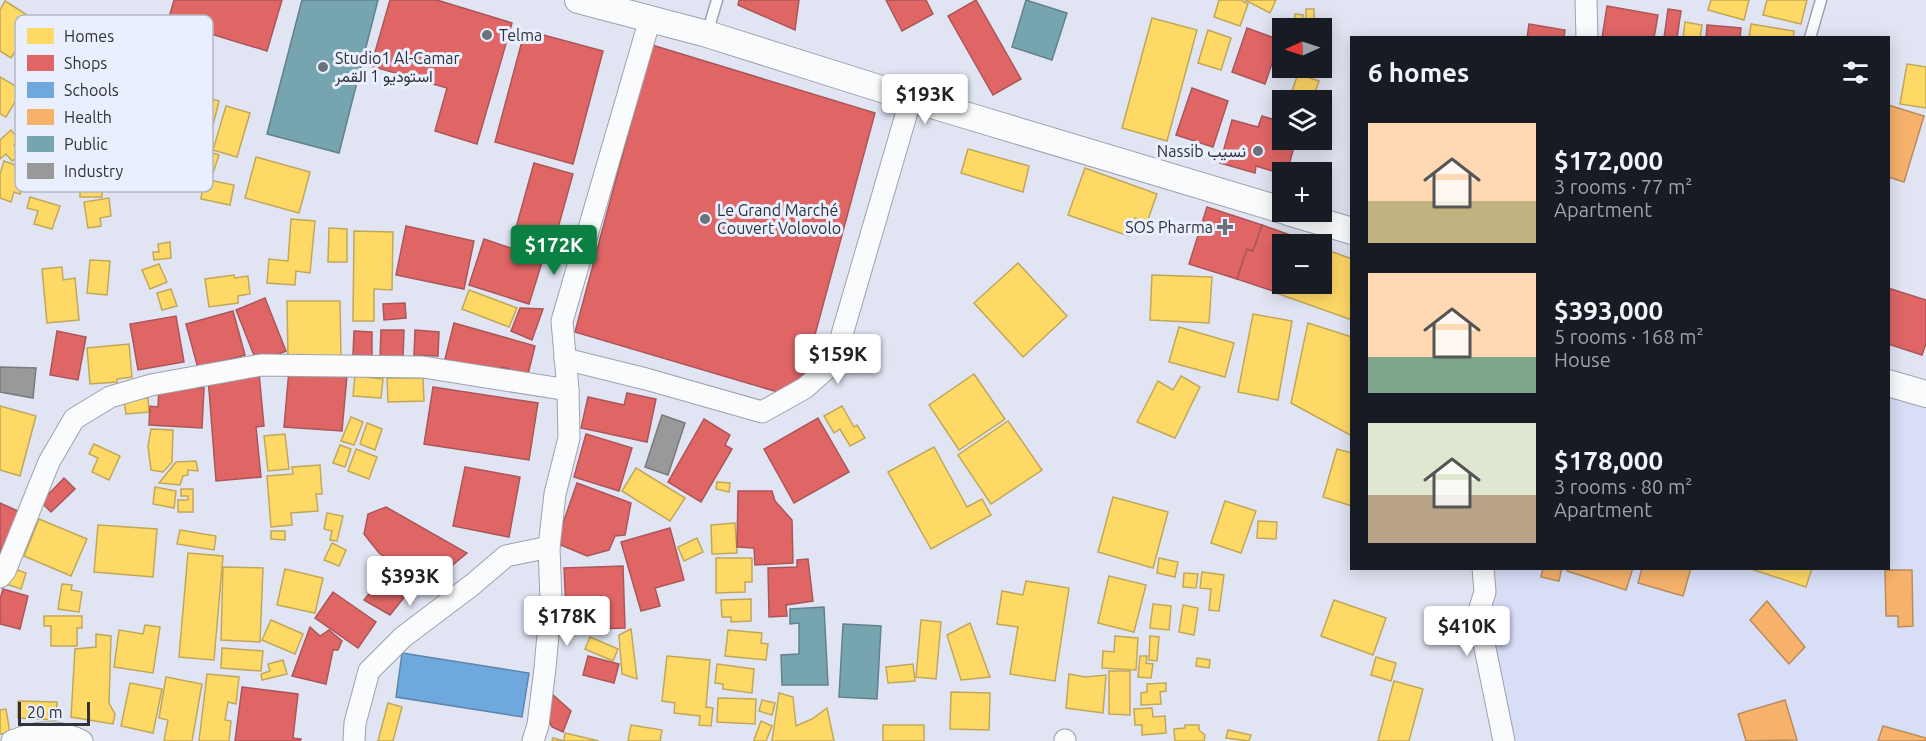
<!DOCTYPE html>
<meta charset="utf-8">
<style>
body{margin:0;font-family:Ubuntu,Vazirmatn,sans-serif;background:#242831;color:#f1f3f6;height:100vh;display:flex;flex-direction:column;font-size:22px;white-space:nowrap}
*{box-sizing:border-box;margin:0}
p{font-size:20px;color:#9ea1a6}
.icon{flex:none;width:33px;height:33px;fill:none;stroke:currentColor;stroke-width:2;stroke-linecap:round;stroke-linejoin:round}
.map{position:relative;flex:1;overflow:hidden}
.drawer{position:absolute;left:1350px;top:36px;width:540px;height:534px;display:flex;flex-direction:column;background:#171b24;border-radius:0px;box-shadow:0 3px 15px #0003}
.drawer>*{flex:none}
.needle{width:39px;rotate:267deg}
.fabs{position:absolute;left:1272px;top:18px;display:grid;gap:12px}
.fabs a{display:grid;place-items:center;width:60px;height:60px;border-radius:0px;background:#171b24;box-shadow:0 3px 15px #0003;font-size:30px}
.scale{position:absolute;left:18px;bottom:15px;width:72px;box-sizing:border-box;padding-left:6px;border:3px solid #2f323b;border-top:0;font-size:16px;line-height:21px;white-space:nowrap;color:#2f323b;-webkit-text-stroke:4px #eaeffe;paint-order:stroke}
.price{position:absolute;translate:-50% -51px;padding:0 14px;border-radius:6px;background:#fff;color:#222;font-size:20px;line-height:39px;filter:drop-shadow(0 2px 3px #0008)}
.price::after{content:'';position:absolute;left:50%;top:36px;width:18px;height:14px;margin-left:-9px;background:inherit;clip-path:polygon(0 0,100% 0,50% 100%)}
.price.active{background:#0b8043;color:#fff}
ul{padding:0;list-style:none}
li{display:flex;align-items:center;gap:18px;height:150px;padding:0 18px}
li span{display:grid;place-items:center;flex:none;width:168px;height:120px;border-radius:0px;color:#555}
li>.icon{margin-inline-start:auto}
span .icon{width:72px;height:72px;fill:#fffc;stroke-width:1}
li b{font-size:26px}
h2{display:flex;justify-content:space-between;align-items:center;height:72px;padding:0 18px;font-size:26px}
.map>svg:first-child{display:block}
.built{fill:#d7def6}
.homes{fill:#ffd966;stroke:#c1a759;stroke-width:1.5}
.shops{fill:#e06666;stroke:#ab5659;stroke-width:1.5}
.schools{fill:#6fa8dc;stroke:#5c85ac;stroke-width:1.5}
.health{fill:#f6b26b;stroke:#ba8c5d;stroke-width:1.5}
.public{fill:#76a5af;stroke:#61828c;stroke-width:1.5}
.industry{fill:#999;stroke:#797a7d;stroke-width:1.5}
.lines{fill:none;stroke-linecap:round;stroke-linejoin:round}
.service-casing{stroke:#9ea1ac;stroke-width:13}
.minor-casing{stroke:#9ea1ac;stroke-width:23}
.tertiary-casing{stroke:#9ea1ac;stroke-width:28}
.service{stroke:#fafbfd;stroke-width:10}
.minor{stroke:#fafbfd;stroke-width:21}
.tertiary{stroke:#fafbfd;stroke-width:26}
.poi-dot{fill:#6d717b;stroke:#eaeffe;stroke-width:2}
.labels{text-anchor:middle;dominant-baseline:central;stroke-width:6;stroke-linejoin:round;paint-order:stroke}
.poi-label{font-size:16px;fill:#2f323b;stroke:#eaeffe;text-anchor:start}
.key{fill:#eaeffe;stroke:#b2b6c4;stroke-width:1.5}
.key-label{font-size:16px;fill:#2f323b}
</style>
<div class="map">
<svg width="1926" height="741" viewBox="0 0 1926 741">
<rect width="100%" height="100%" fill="#e1e5f3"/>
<polygon class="built" points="1889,395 1926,405 1926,741 1510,741 1487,626 1492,597 1495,569 1888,568"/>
<g class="homes">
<polygon points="1219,0 1241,0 1248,4 1240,26 1214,17"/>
<polygon points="1245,0 1276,0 1270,13"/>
<polygon points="1711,0 1749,0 1744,20 1708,10"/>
<polygon points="1767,0 1807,0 1801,24 1763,15"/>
<polygon points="5,1 35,20 11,58 0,51 0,10"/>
<rect x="1306" y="9" width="8" height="19"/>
<polygon points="1295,14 1303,15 1302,28 1294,28"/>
<polygon points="1152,18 1197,30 1167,141 1122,128"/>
<polygon points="1685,22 1702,25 1700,38 1683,38"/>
<polygon points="1751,24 1794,31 1793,38 1749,38"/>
<polygon points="1208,30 1231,38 1221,70 1198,63"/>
<polygon points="1907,64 1926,67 1926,108 1900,104"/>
<polygon points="1298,74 1319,81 1313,98 1292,91"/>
<polygon points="0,77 22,90 6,117 0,114"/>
<polygon points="208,98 219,101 213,125 203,123"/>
<polygon points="226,106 250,113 237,157 213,150"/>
<polygon points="11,130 20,141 14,145 21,154 12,161 6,154 0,159 0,140"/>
<polygon points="188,145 219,155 213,173 182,163"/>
<polygon points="968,149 1029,166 1023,192 961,173"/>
<polygon points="85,153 100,154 100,170 103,170 102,197 80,197 80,188 74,188 75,164 84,164"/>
<polygon points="256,157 310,172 299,213 245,198"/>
<polygon points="4,161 18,166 16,174 26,178 20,194 14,192 11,202 0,198 0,174"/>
<polygon points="1085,168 1157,194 1147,222 1135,218 1129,236 1068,215"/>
<polygon points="204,179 234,185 230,205 201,199"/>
<polygon points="30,197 60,206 52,229 34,224 38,211 27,208"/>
<polygon points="109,198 111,216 100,218 101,226 88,228 84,202"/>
<polygon points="291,219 315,221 310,273 296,271 295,285 267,283 269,259 288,261"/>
<polygon points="329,228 347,229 347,262 328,262"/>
<polygon points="354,231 393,232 392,290 374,289 374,321 353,321"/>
<polygon points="170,242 171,258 154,260 153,252 159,252 158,244"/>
<polygon points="1322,248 1352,259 1352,320 1276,293 1282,273 1282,284 1322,284"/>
<polygon points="90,260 110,261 107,295 87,293"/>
<polygon points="1018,263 1067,316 1023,357 974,303"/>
<polygon points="159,264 167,282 150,289 142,270"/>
<polygon points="62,267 63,280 75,278 79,320 47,323 42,269"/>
<polygon points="234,275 235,278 248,276 250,294 238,296 238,303 209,307 205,279"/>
<polygon points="1152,275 1212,277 1209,323 1150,320"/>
<polygon points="171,289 177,306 162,310 157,293"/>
<polygon points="469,290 517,308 509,327 462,309"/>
<polygon points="287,301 340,301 341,359 288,359"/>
<polygon points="1253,314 1292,321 1278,400 1238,392"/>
<polygon points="1308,323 1352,337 1352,436 1291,403"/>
<polygon points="1179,327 1234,343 1225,377 1169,362"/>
<polygon points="129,344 132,377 117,379 117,382 90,384 87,348"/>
<polygon points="974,374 1005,419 959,450 929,405"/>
<polygon points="355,376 383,379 381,398 353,396"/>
<polygon points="1181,376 1200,387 1175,438 1137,422 1158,381 1173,390"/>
<polygon points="387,378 423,378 424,401 388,402"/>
<polygon points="148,398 149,412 126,414 124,400"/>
<polygon points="0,406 36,416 20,476 0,470"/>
<polygon points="842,406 854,427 857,425 865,438 850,446 840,429 834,433 824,416"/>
<polygon points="351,417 363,422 354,445 341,441"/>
<polygon points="1008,421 1042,470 991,504 958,455"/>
<polygon points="367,423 382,429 375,450 360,444"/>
<polygon points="151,429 173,430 172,462 163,472 151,470 148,446"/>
<polygon points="285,434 289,469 268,471 264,436"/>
<polygon points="94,444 120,456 109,480 92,472 98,458 89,454"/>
<polygon points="340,445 351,449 345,467 333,463"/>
<polygon points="934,447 967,507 982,499 991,515 931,549 888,472"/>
<polygon points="356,449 377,457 369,479 348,471"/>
<polygon points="1337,449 1352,453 1352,506 1323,497"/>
<polygon points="196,461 198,471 188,470 188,475 183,476 180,485 159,483 176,462"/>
<polygon points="320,465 322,494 316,494 318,511 291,513 292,525 271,527 267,476 293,474 292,467"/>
<polygon points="636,468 685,498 670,521 622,491"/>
<polygon points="717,482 730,483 729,492 716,489"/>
<polygon points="155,487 176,491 174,508 153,504"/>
<polygon points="181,489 193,489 193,512 178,512 178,500 188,500 188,496 181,496"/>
<polygon points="1113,497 1168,512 1153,568 1098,552"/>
<polygon points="1225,501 1256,511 1241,553 1211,543"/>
<polygon points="327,513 343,516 337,541 330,540 332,531 324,529"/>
<polygon points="39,519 87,539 71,576 24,556"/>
<polygon points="1258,521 1277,522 1276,539 1257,538"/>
<polygon points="735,523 737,553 712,554 711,525"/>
<polygon points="98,525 157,529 153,577 94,572"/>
<polygon points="180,530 216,536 214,550 177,544"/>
<polygon points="271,531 285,531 285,540 271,539"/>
<polygon points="697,538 703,552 684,561 678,547"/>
<polygon points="332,543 346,550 339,566 324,560"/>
<polygon points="188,553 223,556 214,660 179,657"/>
<polygon points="716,558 752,558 752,582 745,582 745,592 716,593"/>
<polygon points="1159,558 1178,562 1175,577 1157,573"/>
<polygon points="223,567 263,568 260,642 221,640"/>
<polygon points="12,568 26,573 21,589 6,584"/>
<polygon points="1748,568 1812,568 1806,587"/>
<polygon points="285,569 323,578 315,613 277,605"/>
<polygon points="1202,572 1224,575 1219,611 1209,610 1211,589 1200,588"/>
<polygon points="1184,573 1198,574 1196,588 1183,587"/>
<polygon points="1109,576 1146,585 1134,632 1098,623"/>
<polygon points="1026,581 1069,588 1055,681 1010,674 1018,627 997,624 1002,591 1023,595"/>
<polygon points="62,584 72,585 71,590 82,592 79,612 58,609"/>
<polygon points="751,599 751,621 731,622 731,617 722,617 721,600"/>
<polygon points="1334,600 1386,618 1373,655 1321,636"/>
<polygon points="1153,604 1171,606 1169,630 1150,628"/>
<polygon points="1183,605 1198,608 1194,635 1179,632"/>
<polygon points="44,616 82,616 82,628 77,628 77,646 51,646 51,626 44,626"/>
<polygon points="271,620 303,634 295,654 262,640"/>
<polygon points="921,620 941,622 936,679 916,677"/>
<polygon points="970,623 990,677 961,680 947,635"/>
<polygon points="145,625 160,627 153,673 114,667 119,630 143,634"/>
<polygon points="631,629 637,679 622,674 619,635"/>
<polygon points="728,630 762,633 761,643 768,644 766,660 725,656"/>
<polygon points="96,634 111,636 109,703 115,714 113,724 71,717 75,649 96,647"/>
<polygon points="1115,636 1138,638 1136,670 1102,668 1103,651 1114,652"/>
<polygon points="1150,636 1159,637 1157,661 1149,660"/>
<polygon points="590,637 618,649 613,661 585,649"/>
<polygon points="222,648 263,651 261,671 221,668"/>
<polygon points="667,656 710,660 706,707 713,708 711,726 699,725 700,716 674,713 675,703 662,701"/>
<polygon points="1140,656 1147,656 1146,663 1153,664 1151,678 1138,677"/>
<polygon points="1376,657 1396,663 1391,681 1371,675"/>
<polygon points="1197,658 1210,660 1209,668 1196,666"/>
<polygon points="283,660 287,674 262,680 261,674 270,671 268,664"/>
<polygon points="717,664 754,669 752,693 723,689 723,684 715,683"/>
<polygon points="913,664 915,681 888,683 886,667"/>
<polygon points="1109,671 1130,671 1130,715 1109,714"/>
<polygon points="207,674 239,677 236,704 228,702 225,720 231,721 229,741 199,741"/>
<polygon points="1069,674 1085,677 1106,675 1103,713 1066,708"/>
<polygon points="166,677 202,684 192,741 164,741 168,720 159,718"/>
<polygon points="1394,681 1423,689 1409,741 1378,741"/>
<polygon points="130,683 162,689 153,733 121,726"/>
<polygon points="1166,683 1166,691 1160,692 1161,704 1141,705 1141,693 1147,692 1147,684"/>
<polygon points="951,692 990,693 989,730 950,729"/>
<polygon points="779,693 793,697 796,726 812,719 827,708 834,741 772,741"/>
<polygon points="718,698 756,699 755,724 717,722"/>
<polygon points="762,700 775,703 772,715 759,711"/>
<polygon points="18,701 57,702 56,720 18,718"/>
<polygon points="388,703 402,707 393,741 378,741"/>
<polygon points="1152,708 1153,717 1165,716 1166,733 1142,735 1142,725 1135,725 1134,709"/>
<polygon points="6,709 10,733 0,734 0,710"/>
<polygon points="761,721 772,726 766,741 756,741 754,740"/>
<polygon points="631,725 662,730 660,741 628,741"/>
<rect x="883" y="725" width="41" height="16"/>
<polygon points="1185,725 1199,725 1199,730 1205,735 1204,741 1175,741 1174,729 1185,728"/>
<polygon points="1228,730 1251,735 1249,741 1226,738"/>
<polygon points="565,733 599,741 552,741 553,738 564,741"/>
</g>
<g class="shops">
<polygon points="174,0 282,0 267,51 168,21"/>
<polygon points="390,0 437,0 512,23 477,144 435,131 447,88 371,66"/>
<polygon points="739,0 799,0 795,30 738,5"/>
<polygon points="886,0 926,0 933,14 902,31"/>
<polygon points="976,0 1021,79 993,95 948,16"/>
<polygon points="1607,6 1658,15 1654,38 1602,38"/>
<polygon points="1668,9 1681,11 1677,38 1664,38"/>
<polygon points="1529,24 1565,30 1564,38 1527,38"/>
<polygon points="1707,25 1741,28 1740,38 1706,38"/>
<polygon points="1247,28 1280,40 1265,84 1232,72"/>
<polygon points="525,30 603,51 573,164 495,142"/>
<polygon points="652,45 875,113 803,379 781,393 575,332"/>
<polygon points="1192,88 1228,101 1213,147 1176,135"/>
<polygon points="1262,116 1282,122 1282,140 1296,140 1287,172 1282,174 1256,166 1255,173 1220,163 1232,120 1258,127"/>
<polygon points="534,163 573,174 551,253 512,242"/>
<polygon points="1207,207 1262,225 1253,251 1247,249 1237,279 1189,264"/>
<polygon points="1262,225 1293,236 1290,244 1282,244 1282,265 1273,291 1237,279 1247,249 1253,251"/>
<polygon points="406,226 474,241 464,289 396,275"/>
<polygon points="484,239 543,259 529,304 469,285"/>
<polygon points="1888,288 1926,300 1926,343 1922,355 1888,344"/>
<polygon points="265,298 286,351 257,363 236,310"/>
<polygon points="405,303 406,318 384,320 383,304"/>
<polygon points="520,308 543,309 532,340 511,331"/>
<polygon points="233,311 245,355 198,368 186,324"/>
<polygon points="176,316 184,362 138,370 130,324"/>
<polygon points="454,323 535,346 528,374 501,367 498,374 445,359"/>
<polygon points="381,330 404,330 403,358 380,357"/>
<polygon points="415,330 439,332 438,356 414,355"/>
<polygon points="57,331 86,337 78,380 50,375"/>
<polygon points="354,331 372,332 372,356 353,355"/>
<polygon points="289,370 347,375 342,431 284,427"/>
<polygon points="259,373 264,426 256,427 261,477 216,481 208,377"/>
<polygon points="159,386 204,388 202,428 149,425 150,406 158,407"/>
<polygon points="433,387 538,403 529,460 424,444"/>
<polygon points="627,393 656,399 647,442 581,428 588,397 624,405"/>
<polygon points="818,418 849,472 794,503 764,449"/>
<polygon points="704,419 730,435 725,445 732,449 701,502 668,482"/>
<polygon points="586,434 632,448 619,491 574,477"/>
<polygon points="465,467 520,477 509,537 453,526"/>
<polygon points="64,478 75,489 51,512 41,502"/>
<polygon points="577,483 631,503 625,535 615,536 609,550 587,556 556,543"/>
<polygon points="738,491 772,491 775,501 792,520 793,563 755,565 754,548 737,547"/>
<polygon points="0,503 20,512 0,562"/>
<polygon points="386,507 467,553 427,586 379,553 364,534 368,514"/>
<polygon points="670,528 684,580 655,588 660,606 641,611 621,542"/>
<polygon points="808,559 813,601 786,605 787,616 769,617 768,568 797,567 797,560"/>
<polygon points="623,566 625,628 567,630 564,568"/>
<polygon points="390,568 414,585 390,615 364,600"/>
<polygon points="3,589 28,596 20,629 0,624 0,599"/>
<polygon points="333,592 376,622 358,648 315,618"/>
<polygon points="310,627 320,636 329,630 342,641 338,650 333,650 326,684 292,676"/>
<polygon points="588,656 619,664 614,683 583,675"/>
<polygon points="242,687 298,694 293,738 301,739 300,741 235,741"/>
<polygon points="551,693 571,711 563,732 552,727 544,712"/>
</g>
<polygon class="schools" points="402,653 529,673 522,717 396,697"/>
<g class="health">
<polygon points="1888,105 1924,116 1904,182 1888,177"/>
<polygon points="1543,568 1562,568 1559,581 1541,577"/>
<polygon points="1568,568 1633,568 1626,590 1567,571"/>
<polygon points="1642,568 1691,568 1683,596 1638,583"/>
<polygon points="1885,570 1912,570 1913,626 1898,627 1898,616 1886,616"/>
<polygon points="1767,601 1805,647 1789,664 1750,620"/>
<polygon points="1785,700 1797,740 1746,741 1738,714"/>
<polygon points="1883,726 1926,738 1926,741 1878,741"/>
</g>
<g class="public">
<polygon points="302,0 378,0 339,153 267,134"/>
<polygon points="1026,0 1067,13 1052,60 1012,47"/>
<polygon points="824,607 828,685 782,685 781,655 799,654 799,623 790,624 790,609"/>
<polygon points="843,624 881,626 877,699 839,697"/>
</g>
<g class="industry">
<polygon points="0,367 36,368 33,398 0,392"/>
<polygon points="662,415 685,423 668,475 645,467"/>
</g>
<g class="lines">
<defs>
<g id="service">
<polyline points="707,34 717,0"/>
<polyline points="1810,38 1821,0"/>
</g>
<g id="minor">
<polyline points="1586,0 1587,38"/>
<polyline points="565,359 646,379 762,412 805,388 834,362 911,98"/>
<polyline points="1483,568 1485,592 1478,614 1504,741"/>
<polyline points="0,577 5,571 49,462 74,419 110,397 151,385 261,365 423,367 568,390"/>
<polyline points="1065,740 1065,741"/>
<path d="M12,741c23,-10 47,-12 70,0"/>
<polyline points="354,741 355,723 369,671 403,637 472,585 506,556 549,547"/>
<polyline points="533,741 538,725 545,668 551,601 549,547 555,494 569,438 568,390 562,321 650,19"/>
</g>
<g id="tertiary">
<polyline points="578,0 707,34 945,109 1282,210"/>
<polyline points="1288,212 1352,231"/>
<polyline points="1888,383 1926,394"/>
</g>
</defs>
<use href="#service" class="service-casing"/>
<use href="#minor" class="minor-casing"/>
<use href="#tertiary" class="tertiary-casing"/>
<use href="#service" class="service"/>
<use href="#minor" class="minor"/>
<use href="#tertiary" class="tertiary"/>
</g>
<g class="poi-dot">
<circle cx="487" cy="35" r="6"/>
<circle cx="323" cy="67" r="6"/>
<circle cx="1258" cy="151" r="6"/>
<circle cx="705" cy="219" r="6"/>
<path d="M1222 218h6v6h6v6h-6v6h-6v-6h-6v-6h6z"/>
</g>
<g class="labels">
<g class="poi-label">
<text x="499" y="35">Telma</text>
<text x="335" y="58">Studio1 Al-Camar<tspan x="335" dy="18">استوديو 1 القمر</tspan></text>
<text x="1246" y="151" text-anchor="end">Nassib نسيب</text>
<text x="717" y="210">Le Grand Marché<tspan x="717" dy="18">Couvert Volovolo</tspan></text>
<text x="1213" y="227" text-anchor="end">SOS Pharma</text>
</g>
</g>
<rect x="15" y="15" width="198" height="177" rx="9" class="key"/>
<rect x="27" y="28" width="27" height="16" fill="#ffd966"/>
<rect x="27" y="55" width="27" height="16" fill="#e06666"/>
<rect x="27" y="82" width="27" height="16" fill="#6fa8dc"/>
<rect x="27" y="109" width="27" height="16" fill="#f6b26b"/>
<rect x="27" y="136" width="27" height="16" fill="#76a5af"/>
<rect x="27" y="163" width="27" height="16" fill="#999"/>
<g class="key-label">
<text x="64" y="42">Homes</text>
<text x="64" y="69">Shops</text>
<text x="64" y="96">Schools</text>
<text x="64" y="123">Health</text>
<text x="64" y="150">Public</text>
<text x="64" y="177">Industry</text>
</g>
</svg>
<div class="fabs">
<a><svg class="needle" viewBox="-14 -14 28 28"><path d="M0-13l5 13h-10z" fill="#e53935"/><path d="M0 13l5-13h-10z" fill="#9ea1a6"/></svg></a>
<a><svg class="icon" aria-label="layers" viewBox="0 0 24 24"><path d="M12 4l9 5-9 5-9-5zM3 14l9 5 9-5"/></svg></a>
<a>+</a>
<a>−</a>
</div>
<div class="scale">20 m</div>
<b class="price" style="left:925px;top:125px">$193K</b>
<b class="price active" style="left:554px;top:276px">$172K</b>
<b class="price" style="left:838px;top:385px">$159K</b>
<b class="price" style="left:410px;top:607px">$393K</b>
<b class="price" style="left:567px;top:647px">$178K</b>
<b class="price" style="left:1467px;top:657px">$410K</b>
<section class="drawer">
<h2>6 homes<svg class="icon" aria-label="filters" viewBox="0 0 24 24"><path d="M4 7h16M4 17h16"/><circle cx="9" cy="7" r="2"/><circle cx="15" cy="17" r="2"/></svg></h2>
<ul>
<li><span style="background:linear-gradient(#ffd9b3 65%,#c2b280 0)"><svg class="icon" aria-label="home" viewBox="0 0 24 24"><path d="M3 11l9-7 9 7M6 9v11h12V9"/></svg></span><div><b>$172,000</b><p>3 rooms · 77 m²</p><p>Apartment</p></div></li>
<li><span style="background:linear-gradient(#ffd9b3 70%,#7fa58c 0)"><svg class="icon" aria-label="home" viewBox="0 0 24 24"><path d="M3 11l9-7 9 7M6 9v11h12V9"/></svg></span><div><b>$393,000</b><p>5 rooms · 168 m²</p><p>House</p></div></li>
<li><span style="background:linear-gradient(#dfe7d0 60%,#b9a48a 0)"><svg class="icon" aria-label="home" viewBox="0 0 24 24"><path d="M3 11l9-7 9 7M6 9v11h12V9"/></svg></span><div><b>$178,000</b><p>3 rooms · 80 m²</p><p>Apartment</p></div></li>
</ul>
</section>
</div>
